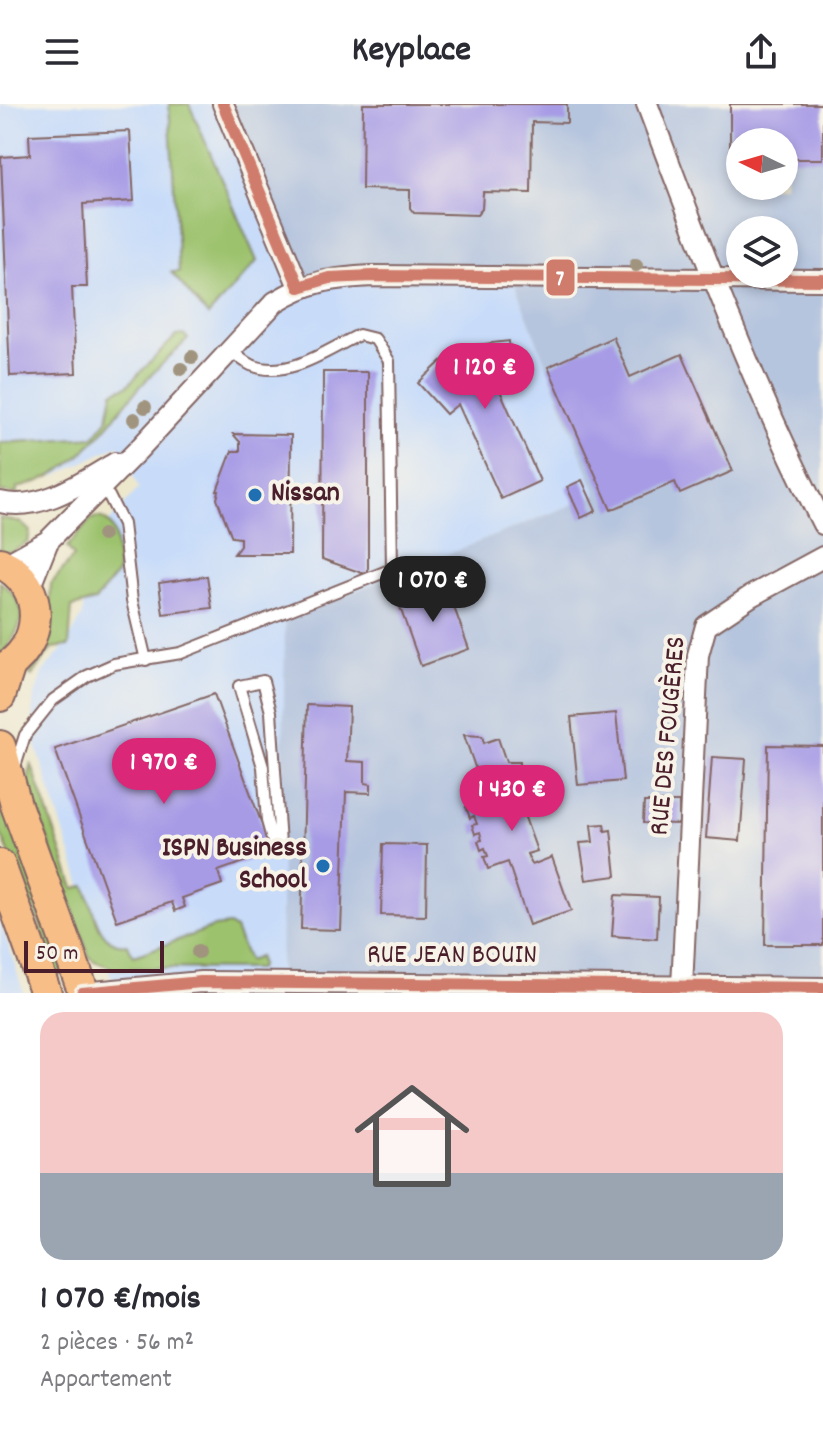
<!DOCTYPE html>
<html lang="fr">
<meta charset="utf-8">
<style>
body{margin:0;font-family:Dekko,sans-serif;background:#f2f2f3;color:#2b2b33;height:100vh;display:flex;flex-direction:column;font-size:30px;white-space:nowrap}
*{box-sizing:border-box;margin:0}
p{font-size:26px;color:#7c7c81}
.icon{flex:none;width:44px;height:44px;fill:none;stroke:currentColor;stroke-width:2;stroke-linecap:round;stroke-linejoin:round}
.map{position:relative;height:889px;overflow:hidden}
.drawer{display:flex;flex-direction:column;background:#fff;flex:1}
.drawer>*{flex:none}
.needle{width:52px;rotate:275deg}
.tools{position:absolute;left:726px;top:24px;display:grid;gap:16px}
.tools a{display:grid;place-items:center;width:72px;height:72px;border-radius:50%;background:#fff;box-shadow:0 4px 12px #0003;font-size:40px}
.scale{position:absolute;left:24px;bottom:20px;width:140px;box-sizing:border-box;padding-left:8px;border:4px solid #4a1f2b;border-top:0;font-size:22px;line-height:28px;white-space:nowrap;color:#4a1f2b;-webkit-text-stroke:6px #f7f3e8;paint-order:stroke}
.price{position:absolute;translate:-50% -68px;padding:0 18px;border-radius:28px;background:#db2777;color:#fff;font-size:26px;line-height:52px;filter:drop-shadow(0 2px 4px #0008)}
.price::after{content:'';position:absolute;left:50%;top:48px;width:24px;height:18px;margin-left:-12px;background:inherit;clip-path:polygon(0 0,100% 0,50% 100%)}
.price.active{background:#222;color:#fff}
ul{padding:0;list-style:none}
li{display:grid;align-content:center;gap:16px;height:424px;padding:0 40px}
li+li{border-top:2px solid #e1e1e2}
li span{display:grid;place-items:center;height:248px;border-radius:24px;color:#555}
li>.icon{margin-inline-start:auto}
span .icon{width:144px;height:144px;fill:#fffc;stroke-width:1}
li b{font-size:34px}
header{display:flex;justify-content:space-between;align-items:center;height:104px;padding:0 40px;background:#fff;font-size:36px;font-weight:700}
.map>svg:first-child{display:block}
.built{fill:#c8dcf9}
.industrial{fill:#b6c5de;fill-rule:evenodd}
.green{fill:#9cc26d;stroke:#73704c;stroke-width:2}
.building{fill:#a79be6}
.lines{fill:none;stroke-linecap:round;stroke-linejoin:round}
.lane-casing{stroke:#836563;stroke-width:14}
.street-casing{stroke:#836563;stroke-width:24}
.primary-casing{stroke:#836563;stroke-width:34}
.lane{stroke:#fff;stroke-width:10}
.street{stroke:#fff;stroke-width:20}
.primary{stroke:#f7be87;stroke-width:30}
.bus-1-casing{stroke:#f7f3e8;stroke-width:18}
.bus-1{stroke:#d07c6c;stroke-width:12}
.tree{fill:#a1947e}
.poi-dot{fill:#1f6fb2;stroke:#f7f3e8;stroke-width:3}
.labels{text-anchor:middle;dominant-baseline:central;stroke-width:8;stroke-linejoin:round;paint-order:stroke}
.poi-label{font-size:28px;font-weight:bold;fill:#4a1f2b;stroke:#f7f3e8;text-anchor:start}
.street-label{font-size:28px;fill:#4a1f2b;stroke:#f7f3e8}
.line-badge{stroke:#f7f3e8;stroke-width:3}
.badge-label{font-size:22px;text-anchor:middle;font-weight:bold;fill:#fff}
</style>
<header><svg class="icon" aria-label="menu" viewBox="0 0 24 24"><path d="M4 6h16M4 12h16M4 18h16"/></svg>Keyplace<svg class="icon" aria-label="share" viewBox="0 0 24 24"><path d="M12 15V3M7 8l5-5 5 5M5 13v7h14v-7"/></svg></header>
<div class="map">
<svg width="823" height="889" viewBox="0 0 823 889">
<rect width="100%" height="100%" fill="#f7f3e8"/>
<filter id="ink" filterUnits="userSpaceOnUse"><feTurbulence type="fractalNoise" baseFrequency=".0125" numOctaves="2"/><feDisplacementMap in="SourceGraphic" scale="16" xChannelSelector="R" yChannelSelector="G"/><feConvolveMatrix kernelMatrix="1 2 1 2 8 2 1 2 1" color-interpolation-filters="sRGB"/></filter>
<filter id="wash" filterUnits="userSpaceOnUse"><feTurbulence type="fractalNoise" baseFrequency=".006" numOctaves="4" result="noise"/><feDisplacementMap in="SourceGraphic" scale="32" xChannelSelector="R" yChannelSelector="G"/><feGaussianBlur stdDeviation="1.8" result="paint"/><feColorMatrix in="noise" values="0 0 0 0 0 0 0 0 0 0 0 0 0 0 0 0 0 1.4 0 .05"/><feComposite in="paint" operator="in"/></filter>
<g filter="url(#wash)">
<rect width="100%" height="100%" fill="#ede7cc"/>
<g class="built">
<polygon points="0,0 223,0 512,173 597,391 285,515 577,889 116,889 33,633 33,598 42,569 68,538 83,510 83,448 139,384 118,341 56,372 17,376 0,369"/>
<polygon points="0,816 23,886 23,889 0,889"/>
</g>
<path class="industrial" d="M223,0h600v889l-543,-10 5,-364 312,-124 -85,-218 -213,10zM740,38h44v44h-44zM740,126h44v44h-44z"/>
<g class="green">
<polygon points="169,0 189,0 257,157 208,212 171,168 179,168"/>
<path d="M184,231l4,4c-16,16 -33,31 -48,48 -39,43 -62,88 -123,101v6l-17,-2v-49l93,-6 15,-19 5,-26 14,-6 49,-50z"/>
<path d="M97,413c23,2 19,37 21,55l-23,29 -23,6 -3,39 -17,2 -20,28 -3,-2c33,-38 18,-47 22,-90l23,-28 -7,-9 24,-28z"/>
<polygon points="0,414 20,418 30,427 28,438 13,447 0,448"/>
<path d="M0,478c34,25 22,47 0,74z"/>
<path d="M31,659l43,125 11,-2c8,21 13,63 42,58l7,12 80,-29 15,-2 6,4 13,32 11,-4 1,10 -2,2 -146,-1 -18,-7 -5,-5 -61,-173z"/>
<polygon points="0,684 65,869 57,871 35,808 0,728"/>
</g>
<g id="blocks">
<g class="building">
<polygon points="363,0 567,0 567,19 532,18 531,89 483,88 482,105 477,111 414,109 410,104 410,86 362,85"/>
<polygon points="730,0 823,0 823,55 784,55 784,38 740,38 740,76 730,76"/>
<polygon points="130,27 134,97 83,100 87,183 72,183 76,269 10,272 1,53 30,51 29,31"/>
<polygon points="613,233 630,273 682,250 733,367 680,390 675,378 611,406 548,263"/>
<polygon points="509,237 513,280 498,282 540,377 501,395 458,300 446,310 418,279 449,250 453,253 467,246 466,242"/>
<polygon points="323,268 368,268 368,471 322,455"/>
<polygon points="233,330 291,331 290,450 234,450 240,442 240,434 232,433 217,395 219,387 217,387 232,347 240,347 240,338"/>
<polygon points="582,376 596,407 581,414 567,383"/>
<polygon points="207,472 212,504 163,510 159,479"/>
<polygon points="445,478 469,545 421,562 397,495"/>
<polygon points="214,590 272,748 218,767 222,780 182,794 185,803 175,807 172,798 117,817 55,645"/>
<polygon points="307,601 349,603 347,657 365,658 365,679 371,680 371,689 346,688 341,826 301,825"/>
<polygon points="616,609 623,677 578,681 571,613"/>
<polygon points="464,631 482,632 484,639 498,634 506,658 519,658 518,694 537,747 527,750 532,761 552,753 571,807 529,821 508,758 488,765 484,753 488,752 485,744 481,746 478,737 482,736 480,728 475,730 472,721 477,720 474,712 470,714 466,703 489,704"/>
<polygon points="768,641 823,642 823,841 765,841"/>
<polygon points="712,653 746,655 740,737 706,734"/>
<polygon points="644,698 679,698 679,720 643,719"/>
<polygon points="604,720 605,727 611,726 616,772 586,776 580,739 593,738 591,721"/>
<polygon points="383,740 427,741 426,812 381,811"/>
<polygon points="615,791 659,793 657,835 612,832"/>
</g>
</g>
</g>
<g filter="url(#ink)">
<use href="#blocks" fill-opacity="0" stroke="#836563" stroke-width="2"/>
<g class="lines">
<defs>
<g id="lane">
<polyline points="98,386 109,392 123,420 132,497 146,556"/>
<path d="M15,663l10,-32 28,-35 34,-24 27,-12 67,-11 211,-84 -3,-208 -14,-22 -16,-4c-32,15 -71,45 -108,30 -7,-3 -15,-10 -21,-15"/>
<polyline points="274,742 267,717 263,663 239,582 263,577 271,608 280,740"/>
</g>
<g id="street">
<polyline points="223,0 299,183"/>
<path d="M647,0c53,142 107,285 176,420"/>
<path d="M0,398c41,10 81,-19 115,-39"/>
<path d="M5,461l43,-24 91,-92 136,-147c34,-21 58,-24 97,-26l451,4"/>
<polyline points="29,485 48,437"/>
<polyline points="682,883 698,551 706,522 751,492 823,453"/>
<polyline points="82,889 201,878 823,884"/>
</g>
<g id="primary">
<path d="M0,459c48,21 45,86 0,107"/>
<polyline points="0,592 10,561"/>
<polyline points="0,642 16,701 84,889"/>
<polyline points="0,761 46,889"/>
</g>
</defs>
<use href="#lane" class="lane-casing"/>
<use href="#street" class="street-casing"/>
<use href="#primary" class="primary-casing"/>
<use href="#lane" class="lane"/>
<use href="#street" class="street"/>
<use href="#primary" class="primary"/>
<defs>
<g id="bus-1">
<polyline points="223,0 299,183"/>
<polyline points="299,183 329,174 372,172 823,176"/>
<polyline points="82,889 201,878 823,884"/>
</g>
</defs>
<use href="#bus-1" class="bus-1-casing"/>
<use href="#bus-1" class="bus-1"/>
</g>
<g class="tree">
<circle cx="636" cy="161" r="7"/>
<circle cx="192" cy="253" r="7"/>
<circle cx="181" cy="265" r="7"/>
<circle cx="145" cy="303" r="7"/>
<circle cx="134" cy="315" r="7"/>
<circle cx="103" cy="431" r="7"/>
<circle cx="198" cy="848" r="7"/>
</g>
</g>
<g class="poi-dot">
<circle cx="255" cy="391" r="8"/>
<circle cx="323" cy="762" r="8"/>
</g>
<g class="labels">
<g class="poi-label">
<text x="271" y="391">Nissan</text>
<text x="307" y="746" text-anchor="end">ISPN Business<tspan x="307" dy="32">School</tspan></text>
</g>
<g class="street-label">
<text transform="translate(670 632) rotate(-85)">RUE DES FOUGÈRES</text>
<text x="452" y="853">RUE JEAN BOUIN</text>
</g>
</g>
<rect class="line-badge" x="545" y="154" width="31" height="39" rx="8" fill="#d07c6c"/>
<g class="badge-label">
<text x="560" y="181">7</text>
</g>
</svg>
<div class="tools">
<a><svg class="needle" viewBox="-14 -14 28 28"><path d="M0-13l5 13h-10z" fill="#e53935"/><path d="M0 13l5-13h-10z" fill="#7c7c81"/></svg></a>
<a><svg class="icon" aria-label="layers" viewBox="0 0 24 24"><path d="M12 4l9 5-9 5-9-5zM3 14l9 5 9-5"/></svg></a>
</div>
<div class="scale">50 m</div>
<b class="price" style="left:485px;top:307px">1 120 €</b>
<b class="price active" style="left:433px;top:520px">1 070 €</b>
<b class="price" style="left:164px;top:702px">1 970 €</b>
<b class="price" style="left:512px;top:729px">1 430 €</b>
</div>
<section class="drawer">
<ul>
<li><span style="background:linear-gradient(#f6c9c9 65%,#9aa5b1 0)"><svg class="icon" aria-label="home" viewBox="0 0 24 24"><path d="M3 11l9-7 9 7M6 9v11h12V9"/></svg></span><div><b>1 070 €/mois</b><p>2 pièces · 56 m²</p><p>Appartement</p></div></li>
</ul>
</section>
